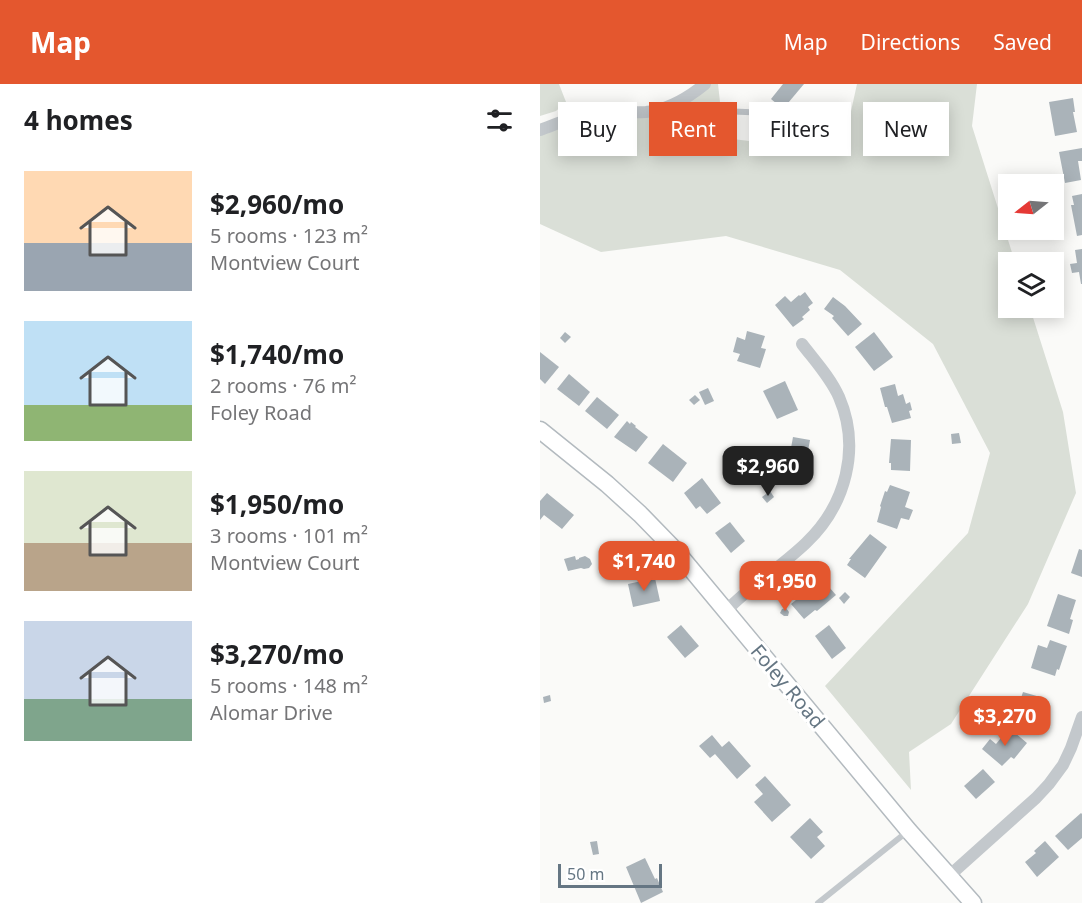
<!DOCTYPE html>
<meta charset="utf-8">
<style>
body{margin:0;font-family:"Noto Sans",sans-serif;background:#f2f2f2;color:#202124;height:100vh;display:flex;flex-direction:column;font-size:22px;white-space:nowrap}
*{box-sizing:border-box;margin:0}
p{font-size:20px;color:#757577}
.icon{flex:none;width:33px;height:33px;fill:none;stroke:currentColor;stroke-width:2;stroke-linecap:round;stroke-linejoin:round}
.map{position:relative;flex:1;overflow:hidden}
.details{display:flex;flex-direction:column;background:#fff;width:540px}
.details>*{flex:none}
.top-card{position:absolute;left:18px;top:18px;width:434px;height:54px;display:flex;gap:12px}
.needle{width:39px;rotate:253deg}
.tools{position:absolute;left:458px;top:90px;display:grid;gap:12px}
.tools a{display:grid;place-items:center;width:66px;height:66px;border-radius:0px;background:#fff;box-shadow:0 3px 15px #0003;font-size:30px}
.scale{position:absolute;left:18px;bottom:15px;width:104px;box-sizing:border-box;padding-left:6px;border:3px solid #657683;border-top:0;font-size:16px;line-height:21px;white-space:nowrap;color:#657683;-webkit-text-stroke:4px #fff;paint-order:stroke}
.price{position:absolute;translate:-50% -51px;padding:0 14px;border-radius:12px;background:#e4572e;color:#fff;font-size:20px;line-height:39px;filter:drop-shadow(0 2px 3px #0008)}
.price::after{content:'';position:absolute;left:50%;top:36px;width:18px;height:14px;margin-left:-9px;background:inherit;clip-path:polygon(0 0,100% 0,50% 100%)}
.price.on{background:#222;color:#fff}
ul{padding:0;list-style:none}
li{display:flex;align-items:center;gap:18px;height:150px;padding:0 24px}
li span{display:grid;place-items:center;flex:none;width:168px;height:120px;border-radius:0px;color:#555}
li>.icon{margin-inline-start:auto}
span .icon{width:72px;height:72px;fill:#fffc;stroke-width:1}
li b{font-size:26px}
h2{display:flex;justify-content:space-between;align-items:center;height:72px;padding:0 24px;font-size:26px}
.tag{padding:0 21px;border-radius:0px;background:#fff;box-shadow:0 3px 15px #0003;font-size:21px;line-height:54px}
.tag.on{background:#e4572e;color:#fff}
header{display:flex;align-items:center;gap:36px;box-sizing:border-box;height:84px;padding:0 30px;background:#e4572e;color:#fff}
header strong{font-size:28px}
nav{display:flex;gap:33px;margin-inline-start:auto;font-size:21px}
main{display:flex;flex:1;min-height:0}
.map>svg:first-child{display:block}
.green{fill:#dadfd7}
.building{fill:#aab3b9}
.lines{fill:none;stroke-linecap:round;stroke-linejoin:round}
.secondary-casing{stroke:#b3babf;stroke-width:19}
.lane{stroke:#c3c8cc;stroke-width:6}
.street{stroke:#c3c8cc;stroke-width:12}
.secondary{stroke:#fff;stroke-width:16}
.labels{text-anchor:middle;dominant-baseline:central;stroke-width:6;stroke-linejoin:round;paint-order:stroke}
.street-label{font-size:20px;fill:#657683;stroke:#fff}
</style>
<header>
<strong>Map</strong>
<nav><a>Map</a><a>Directions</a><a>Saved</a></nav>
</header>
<main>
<section class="details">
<h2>4 homes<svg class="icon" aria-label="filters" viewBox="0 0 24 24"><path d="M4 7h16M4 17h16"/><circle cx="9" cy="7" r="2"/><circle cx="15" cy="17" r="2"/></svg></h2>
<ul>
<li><span style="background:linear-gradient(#ffd9b3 60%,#9aa5b1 0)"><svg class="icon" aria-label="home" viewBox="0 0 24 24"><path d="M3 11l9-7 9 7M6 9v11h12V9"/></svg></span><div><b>$2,960/mo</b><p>5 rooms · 123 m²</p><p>Montview Court</p></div></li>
<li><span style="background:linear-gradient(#bfe0f5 70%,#8fb573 0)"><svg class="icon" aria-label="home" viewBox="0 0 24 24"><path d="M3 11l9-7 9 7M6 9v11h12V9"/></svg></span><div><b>$1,740/mo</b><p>2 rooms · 76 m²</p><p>Foley Road</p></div></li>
<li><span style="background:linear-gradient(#dfe7d0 60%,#b9a48a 0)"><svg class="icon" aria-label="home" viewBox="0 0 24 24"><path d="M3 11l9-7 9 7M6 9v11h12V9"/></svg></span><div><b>$1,950/mo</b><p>3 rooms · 101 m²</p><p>Montview Court</p></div></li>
<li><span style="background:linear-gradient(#c9d6e8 65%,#7fa58c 0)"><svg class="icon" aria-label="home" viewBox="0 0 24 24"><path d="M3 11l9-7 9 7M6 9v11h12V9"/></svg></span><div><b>$3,270/mo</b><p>5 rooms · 148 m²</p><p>Alomar Drive</p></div></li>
</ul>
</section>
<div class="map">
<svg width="542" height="819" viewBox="0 0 542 819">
<rect width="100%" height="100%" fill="#fafaf8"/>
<g class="green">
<polygon points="0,0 19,0 26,18 16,27 0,32"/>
<polygon points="165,0 178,0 184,54 302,68 317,0 437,0 432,42 475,178 468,178 468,224 490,224 523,328 536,409 488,520 411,640 369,668 371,706 285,602 428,449 450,369 393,260 300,186 186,152 61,168 0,140 0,46 30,35 106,28"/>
</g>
<g class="building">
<polygon points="243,0 264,0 243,25 231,15"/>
<polygon points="533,14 535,28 533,28 537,48 515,52 509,18"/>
<polygon points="270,40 274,45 267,51 263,45"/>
<polygon points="542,64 542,77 538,77 541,96 525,99 519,68"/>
<polygon points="542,110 542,151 537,152 531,121 534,121 532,112"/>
<polygon points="542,165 542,200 541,200 539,188 532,189 530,180 537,179 535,166"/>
<polygon points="265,208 273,219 268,223 270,226 262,233 264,235 253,243 235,221 245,212 251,218 259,211 260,212"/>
<polygon points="293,213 305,222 322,240 308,252 292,234 294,232 284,225"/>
<polygon points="207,247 225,252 221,264 226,265 220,284 197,277 200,270 193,268 197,253 205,256"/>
<polygon points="25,248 31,253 25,259 20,254"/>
<polygon points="334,248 353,273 334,287 315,263"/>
<polygon points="0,268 19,283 5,300 0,295"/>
<polygon points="29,290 50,308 39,322 17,305"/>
<polygon points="245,297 258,326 237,335 223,307"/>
<polygon points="355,300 358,312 363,310 366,320 370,318 372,326 369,327 371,334 352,339 347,323 345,323 340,304"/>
<polygon points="168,304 174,317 165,321 159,308"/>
<polygon points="155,311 160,316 154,321 149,316"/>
<polygon points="57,313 79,331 67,345 45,327"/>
<polygon points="87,337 90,340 91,338 96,342 95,343 108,353 96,368 74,353"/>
<polygon points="419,349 421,359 412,360 411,350"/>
<polygon points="253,353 270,356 265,384 261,383 260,393 241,390 245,364 251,364"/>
<polygon points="351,355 371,356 370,387 351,386 351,379 349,379"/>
<polygon points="123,360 147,379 133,398 108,379"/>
<polygon points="196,362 200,367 193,373 189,369"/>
<polygon points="162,394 181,419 167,430 160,422 156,425 144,409"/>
<polygon points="350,401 370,408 365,423 373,426 369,436 361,434 357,445 337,438 341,423 340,422 345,407 347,408"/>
<polygon points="230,407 234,413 227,419 222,413"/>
<polygon points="7,409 34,431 22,445 4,431 0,436 0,417"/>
<polygon points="190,438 205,457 191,469 175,449"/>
<polygon points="330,450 347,463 325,494 307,481 311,475 309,475"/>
<polygon points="539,465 542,466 542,493 531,489"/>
<polygon points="35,472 36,476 39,475 39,474 45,472 50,475 52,480 49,484 44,485 41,484 28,487 24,475"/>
<polygon points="115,494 120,517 93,523 88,500"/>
<polygon points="282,495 296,511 277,527 275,526 264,535 251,520"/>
<polygon points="305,508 310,513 304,520 299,514"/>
<polygon points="518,510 536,516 530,535 533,536 529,550 507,542"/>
<polygon points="246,524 249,528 248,532 244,532 240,529 242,525"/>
<polygon points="141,541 159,562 145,574 127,553"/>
<polygon points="289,541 306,564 292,575 275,552"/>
<polygon points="510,556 527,562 519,586 517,585 515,592 491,584 498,561 507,564"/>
<polygon points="483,608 507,615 503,625 506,626 503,636 500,635 497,643 474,635"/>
<polygon points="10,611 11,617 4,619 3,613"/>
<polygon points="469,644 487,659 474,675 471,673 462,682 442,665 450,655 456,660"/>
<polygon points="172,651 182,663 189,657 211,682 197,695 175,670 170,674 159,662"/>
<polygon points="443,685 455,698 436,715 424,702"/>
<polygon points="225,692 251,721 232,738 214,718 223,710 215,701"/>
<polygon points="541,729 542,730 542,754 528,766 515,752"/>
<polygon points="270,734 283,748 277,753 285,762 271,775 250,753"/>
<polygon points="57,757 59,770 53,771 50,758"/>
<polygon points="505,757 519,773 497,793 485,778 496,769 494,767"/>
<polygon points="105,774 115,795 117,794 123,808 101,819 86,783"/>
</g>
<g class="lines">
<defs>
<polyline id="secondary" points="0,346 67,400 100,430 136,467 369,747 433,819"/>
</defs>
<use href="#secondary" class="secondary-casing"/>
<g class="lane">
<polyline points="131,25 231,29"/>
<polyline points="278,819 368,747"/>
</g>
<g class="street">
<path d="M0,46c17,-6 35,-15 54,-17 17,-2 35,0 52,-1 21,-2 43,-15 59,-28"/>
<path d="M186,527c24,-25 55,-44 80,-68 40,-38 55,-95 33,-146 -9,-20 -24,-36 -37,-53"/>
<polyline points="409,792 496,714 509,700 523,681 531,664 542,633"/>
</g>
<use href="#secondary" class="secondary"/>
</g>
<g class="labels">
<g class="street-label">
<text transform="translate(248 602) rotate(50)">Foley Road</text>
</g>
</g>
</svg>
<div class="tools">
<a><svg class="needle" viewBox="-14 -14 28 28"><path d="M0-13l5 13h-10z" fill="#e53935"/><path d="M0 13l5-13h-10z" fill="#757577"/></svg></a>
<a><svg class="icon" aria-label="layers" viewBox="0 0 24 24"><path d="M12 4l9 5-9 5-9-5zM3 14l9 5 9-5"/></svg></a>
</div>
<div class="scale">50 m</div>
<b class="price on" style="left:228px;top:413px">$2,960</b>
<b class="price" style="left:104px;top:508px">$1,740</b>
<b class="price" style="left:245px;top:528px">$1,950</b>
<b class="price" style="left:465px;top:663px">$3,270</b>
<div class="top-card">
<a class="tag">Buy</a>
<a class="tag on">Rent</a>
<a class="tag">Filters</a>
<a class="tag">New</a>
</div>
</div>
</main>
